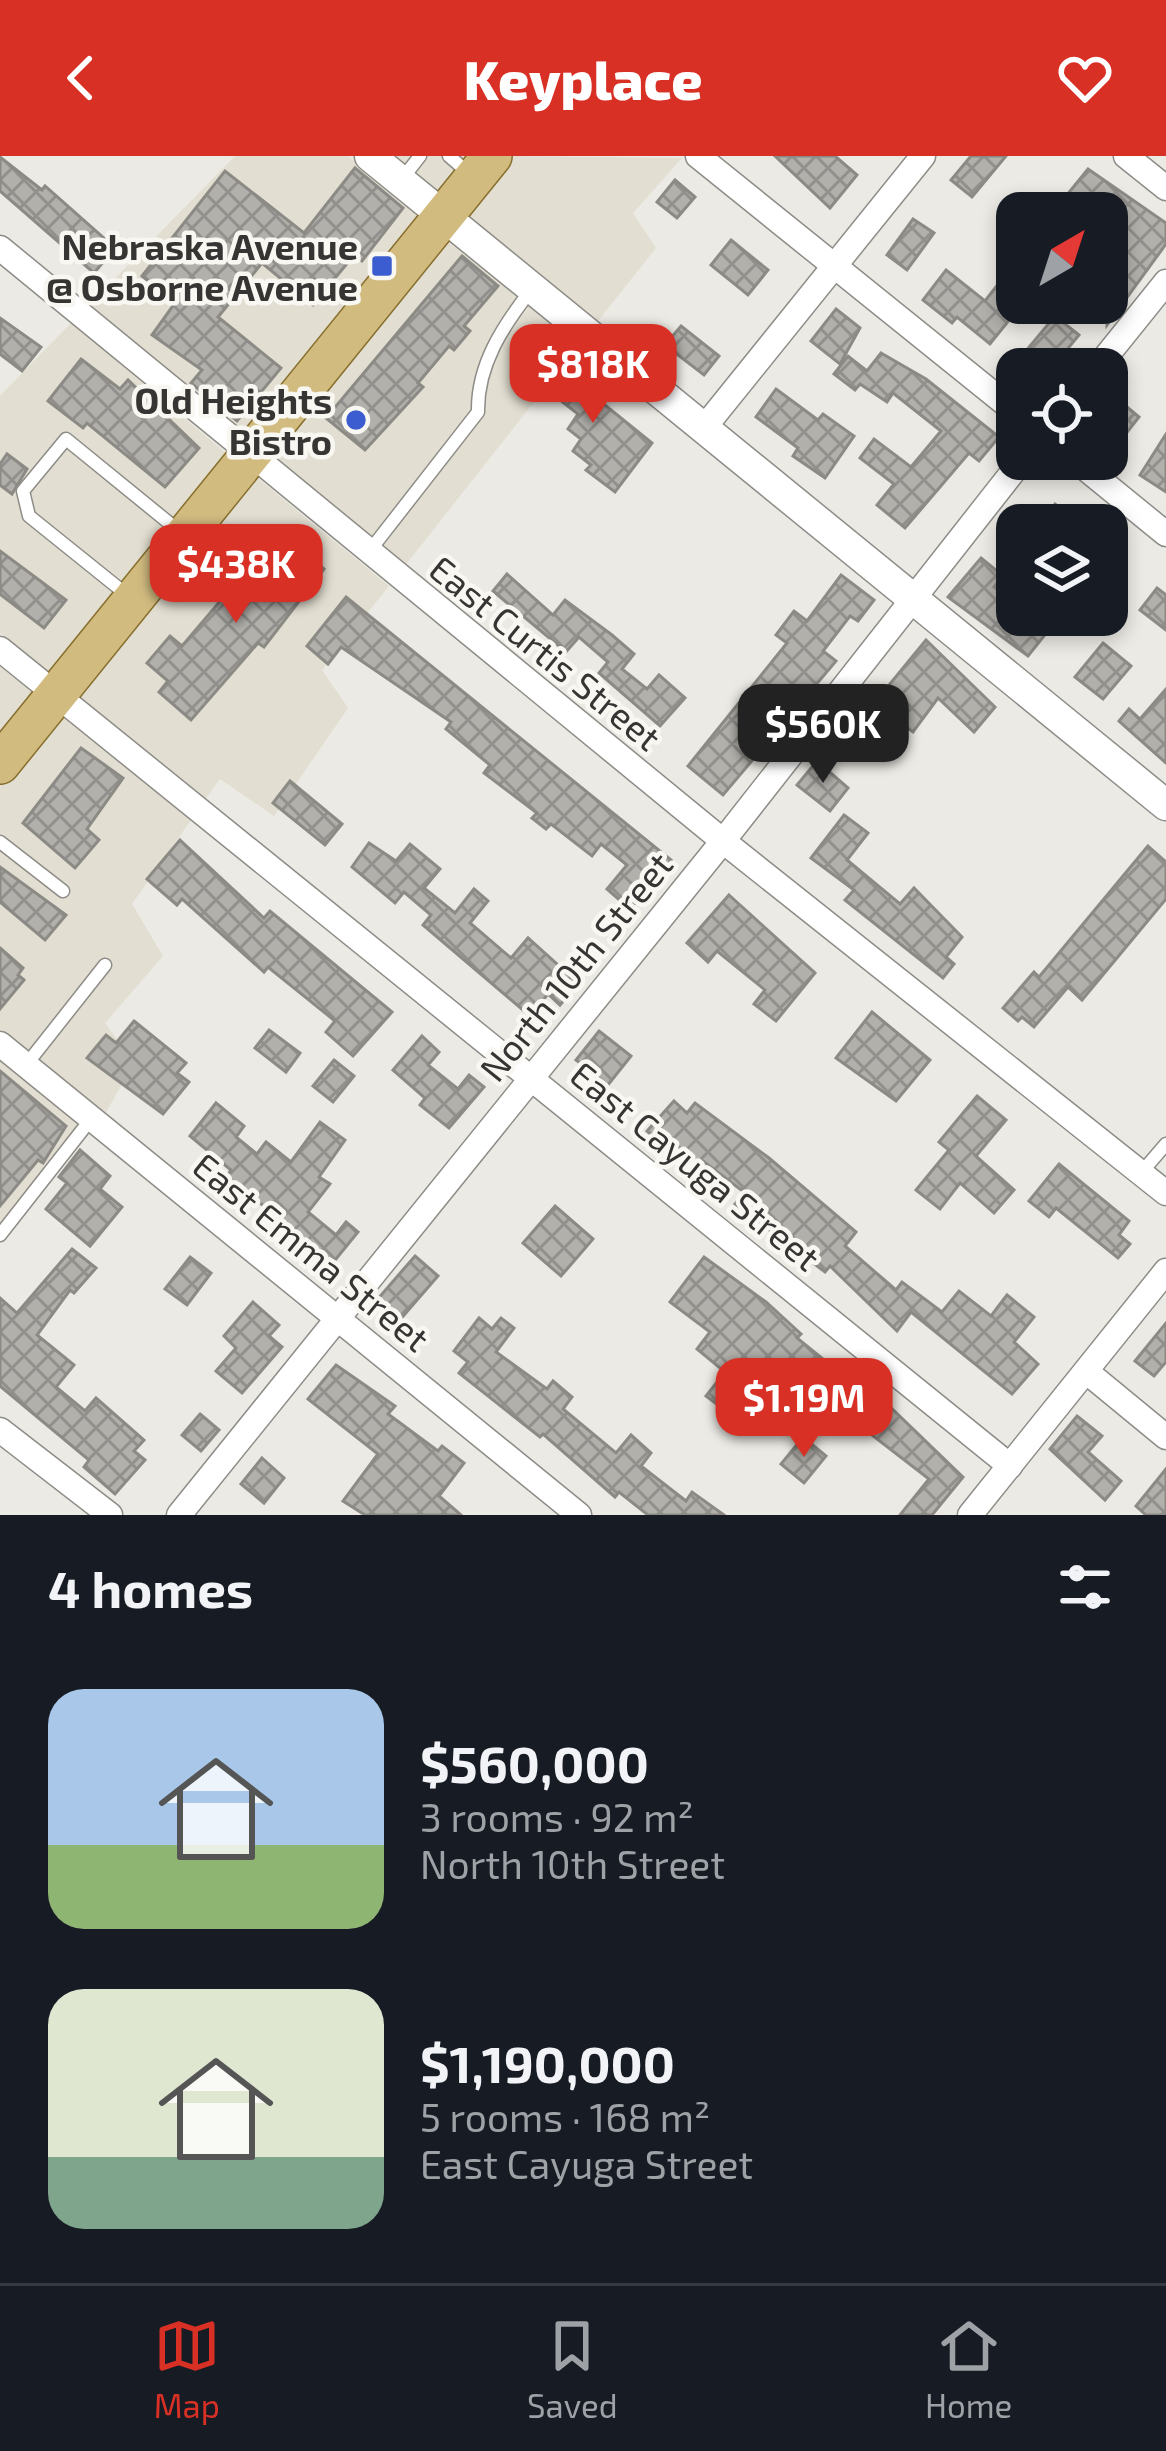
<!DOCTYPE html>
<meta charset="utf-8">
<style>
body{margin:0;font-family:"Exo 2",sans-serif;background:#242831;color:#f1f3f6;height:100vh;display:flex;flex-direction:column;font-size:45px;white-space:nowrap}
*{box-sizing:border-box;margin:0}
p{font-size:39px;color:#9ea1a6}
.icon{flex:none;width:66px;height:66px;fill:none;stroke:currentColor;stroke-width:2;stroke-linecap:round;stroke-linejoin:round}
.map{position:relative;height:1359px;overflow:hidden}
.sheet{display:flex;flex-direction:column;background:#171b24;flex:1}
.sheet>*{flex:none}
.needle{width:78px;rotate:39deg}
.fabs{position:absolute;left:996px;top:36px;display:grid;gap:24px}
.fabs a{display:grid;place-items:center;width:132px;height:132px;border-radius:24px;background:#171b24;box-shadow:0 6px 18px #0003;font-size:60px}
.price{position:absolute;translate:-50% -102px;padding:0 27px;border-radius:24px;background:#d93025;color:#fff;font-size:39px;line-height:78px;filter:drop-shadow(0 3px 6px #0008)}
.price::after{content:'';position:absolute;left:50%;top:72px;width:36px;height:27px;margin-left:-18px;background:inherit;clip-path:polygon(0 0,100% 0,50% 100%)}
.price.active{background:#222;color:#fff}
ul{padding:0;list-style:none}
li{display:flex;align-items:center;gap:36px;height:300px;padding:0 48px}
li span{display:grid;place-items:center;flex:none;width:336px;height:240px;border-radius:36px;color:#555}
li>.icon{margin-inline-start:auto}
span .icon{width:144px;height:144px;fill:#fffc;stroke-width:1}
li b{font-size:51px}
h2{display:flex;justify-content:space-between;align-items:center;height:144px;padding:0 48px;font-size:51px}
header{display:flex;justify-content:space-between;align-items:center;height:156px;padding:0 48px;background:#d93025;color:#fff;font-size:54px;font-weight:800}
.tab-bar{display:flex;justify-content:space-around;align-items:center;height:168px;border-top:3px solid #363941;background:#171b24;font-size:33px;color:#9ea1a6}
.tab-bar a{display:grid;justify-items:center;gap:6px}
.tab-bar .active{color:#d93025}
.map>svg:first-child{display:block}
.built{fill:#e2ded1}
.building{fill:url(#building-cross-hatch);stroke:#8c8a85;stroke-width:3}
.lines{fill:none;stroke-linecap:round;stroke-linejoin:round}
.service-casing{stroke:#8e8c87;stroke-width:15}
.minor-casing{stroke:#8e8c87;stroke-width:27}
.tertiary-casing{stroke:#8e8c87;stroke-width:33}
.primary-casing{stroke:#876f2d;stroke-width:42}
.service{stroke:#fff;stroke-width:12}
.minor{stroke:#fff;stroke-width:24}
.tertiary{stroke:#fff;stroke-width:30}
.primary{stroke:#d1bb7f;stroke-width:39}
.poi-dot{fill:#3c5dcf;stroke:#f9f7f2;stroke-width:4.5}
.labels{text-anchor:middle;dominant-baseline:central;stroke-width:9;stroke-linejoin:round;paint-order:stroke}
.poi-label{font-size:36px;font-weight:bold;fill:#363533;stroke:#f9f7f2;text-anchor:end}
.street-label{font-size:36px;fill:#363533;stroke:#f9f7f2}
</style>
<header><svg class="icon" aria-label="back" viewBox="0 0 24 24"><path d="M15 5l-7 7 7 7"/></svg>Keyplace<svg class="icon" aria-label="heart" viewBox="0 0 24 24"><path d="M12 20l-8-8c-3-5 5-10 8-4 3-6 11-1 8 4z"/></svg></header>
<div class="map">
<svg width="1166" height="1359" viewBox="0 0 1166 1359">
<defs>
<pattern id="building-cross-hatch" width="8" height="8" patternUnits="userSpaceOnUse" patternTransform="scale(3)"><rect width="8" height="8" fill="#b2b0ab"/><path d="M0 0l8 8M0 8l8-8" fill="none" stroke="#92908c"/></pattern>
</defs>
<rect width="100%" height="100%" fill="#eceae4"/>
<g class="built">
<polygon points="235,0 348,0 426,65 248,284 88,150"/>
<polygon points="385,0 479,0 440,46"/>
<polygon points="506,0 682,2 633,57 656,92 594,170 457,60"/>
<polygon points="442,78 579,189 404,411 265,297"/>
<polygon points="71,167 233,303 55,523 0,477 0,240"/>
<polygon points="250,316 389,430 322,514 348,552 274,660 220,623 205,644 71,537"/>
<polygon points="0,508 40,542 0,591"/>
<polygon points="57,555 191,664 132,748 163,800 105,867 134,907 105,958 0,873 0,625"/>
<polygon points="0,903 90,976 0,1084"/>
</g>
<g class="building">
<polygon points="775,0 835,0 857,19 830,52"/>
<polygon points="971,0 1006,0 972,41 951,24"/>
<polygon points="0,1 42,34 45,30 115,92 94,117 0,35"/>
<polygon points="355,12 403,52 362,105 354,99 313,149 262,107 218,161 281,212 237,265 191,227 202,214 152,179 175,147 142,120 225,15 304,77"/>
<polygon points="1088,13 1166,67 1166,88 1107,169 1107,57 1074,57 1079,51 1066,40"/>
<polygon points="675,24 695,41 677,62 657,46"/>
<polygon points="913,63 934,77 907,114 887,99"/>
<polygon points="731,84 768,114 748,139 711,109"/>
<polygon points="462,100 498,130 464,170 470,175 454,194 449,190 418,227 423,231 365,294 326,262"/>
<polygon points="946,114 985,145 999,127 1023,147 990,188 957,161 952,167 923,144"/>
<polygon points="836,153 860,172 840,208 811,185"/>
<polygon points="1055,160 1079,179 1051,213 1034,213 1020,202"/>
<polygon points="0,162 41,191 22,215 0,198"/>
<polygon points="681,170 719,200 704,219 665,189"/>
<polygon points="538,195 652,287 615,336 586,314 591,309 573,295 581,283 568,273 578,258 523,215"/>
<polygon points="881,197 926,223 999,281 979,305 969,297 905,372 877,349 894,328 860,302 874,283 911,311 941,275 893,237 887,246 860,228 855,234 834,218 848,200 867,215"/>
<polygon points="81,203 120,233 128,224 199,292 165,331 87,267 83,272 48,245"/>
<polygon points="776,233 818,264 823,258 854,280 825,322 793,300 798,292 756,261"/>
<polygon points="1127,251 1139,261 1121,284 1108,274"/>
<polygon points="1166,278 1166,336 1140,319"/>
<polygon points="7,298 27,313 12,338 0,329 0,308"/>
<polygon points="1055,348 1082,369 1039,369"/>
<polygon points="280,375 324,413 264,491 258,487 191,564 159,536 168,525 147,507 170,480 182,490"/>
<polygon points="0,395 66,444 44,472 0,438"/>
<polygon points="981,402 1003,420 994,431 1017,449 1017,459 1029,459 1048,475 1028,500 948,441"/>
<polygon points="507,418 553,459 565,444 612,479 634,498 622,513 647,533 659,519 685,542 660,570 599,517 608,506 579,481 566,496 493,435"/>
<polygon points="841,419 874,444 858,465 850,460 823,495 836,505 723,639 688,610 787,487 776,479 794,455 807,465"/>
<polygon points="1157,432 1166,439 1166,474 1140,454"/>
<polygon points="346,441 671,704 630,753 607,733 627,709 601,688 592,700 551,668 546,673 532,662 537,657 484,617 490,609 446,573 451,566 341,491 328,508 307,490"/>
<polygon points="926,484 995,551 974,576 938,542 913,576 902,568 876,601 848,579"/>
<polygon points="1103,487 1131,510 1103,543 1075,521"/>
<polygon points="1166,533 1166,607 1119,565 1129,553 1140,563"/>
<polygon points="81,592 123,622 87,673 99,684 75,712 23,667"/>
<polygon points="817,605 848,632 830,655 797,629"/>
<polygon points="290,625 342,668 325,689 273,647"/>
<polygon points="844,659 868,677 847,704 900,748 914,732 962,781 946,801 954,808 943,822 845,744 854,734 811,702"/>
<polygon points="180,684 264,762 270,755 392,856 353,900 326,876 335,865 268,811 264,816 182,743 177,749 147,723"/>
<polygon points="369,687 396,705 410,688 440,713 424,732 455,757 474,733 488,745 470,767 511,802 528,782 578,827 560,849 548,838 530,860 423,769 431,759 404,736 395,747 352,711"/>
<polygon points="1148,690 1166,706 1166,743 1082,844 1068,831 1034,871 1022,861 1018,865 1003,852 1034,816 1039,821"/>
<polygon points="0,711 66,759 45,784 0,746"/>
<polygon points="729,739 815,817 776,865 754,848 765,834 717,795 708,806 687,787"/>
<polygon points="0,792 23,812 18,819 24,824 0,853"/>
<polygon points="872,856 930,904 896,945 836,902"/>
<polygon points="134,865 186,907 177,917 189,926 163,958 87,902 106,879 116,887"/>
<polygon points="269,874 300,897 286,916 255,892"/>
<polygon points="599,875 631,900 608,929 576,904"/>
<polygon points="422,880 439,896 428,909 458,933 469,919 484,931 449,972 420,949 425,942 393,914"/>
<polygon points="334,904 354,920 333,946 313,930"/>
<polygon points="0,915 66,970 43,1007 38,1004 0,1050"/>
<polygon points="977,940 1006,964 976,1000 1014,1034 994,1057 960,1027 940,1053 916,1034 949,994 939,986"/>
<polygon points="674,945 687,957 695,947 769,1002 856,1076 845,1090 896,1134 902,1126 942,1156 959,1135 991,1160 1007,1139 1034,1161 1014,1186 1038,1208 1012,1238 911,1156 897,1175 830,1110 825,1116 735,1048 744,1036 703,1005 694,1015 647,975"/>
<polygon points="216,947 244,970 236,981 257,998 266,986 291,1006 320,966 345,984 319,1021 330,1028 308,1056 336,1079 346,1066 358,1076 327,1114 303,1094 309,1087 227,1020 231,1014 190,980"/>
<polygon points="80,994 110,1020 100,1033 122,1051 90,1090 46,1053 67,1027 59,1021"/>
<polygon points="1059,1008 1129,1065 1119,1079 1130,1088 1118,1102 1056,1052 1049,1061 1029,1045"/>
<polygon points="555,1050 593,1083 561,1120 523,1087"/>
<polygon points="72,1093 96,1112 74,1137 70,1134 37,1179 74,1209 56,1231 85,1255 96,1242 144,1284 134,1295 145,1304 115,1338 84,1311 89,1304 0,1230 0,1142 17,1157"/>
<polygon points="415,1100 438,1120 399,1165 376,1145"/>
<polygon points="190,1101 211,1117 187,1149 165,1133"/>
<polygon points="704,1101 766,1146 801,1178 797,1182 845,1221 878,1247 882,1243 963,1321 932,1359 900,1359 929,1323 850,1262 844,1269 769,1217 761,1226 748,1215 719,1250 706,1240 725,1216 697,1193 710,1176 670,1146"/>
<polygon points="253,1146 279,1169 269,1180 282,1191 242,1237 216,1215 236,1192 224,1180"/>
<polygon points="479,1162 492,1173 501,1162 514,1172 496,1196 547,1233 553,1225 572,1241 563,1253 616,1297 631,1279 651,1297 641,1310 686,1345 692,1336 724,1359 648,1359 619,1336 615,1341 543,1278 540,1281 459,1217 468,1206 454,1195"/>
<polygon points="1166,1167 1166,1206 1154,1220 1135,1205"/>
<polygon points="336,1209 395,1250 388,1258 438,1295 442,1290 464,1307 439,1340 461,1359 365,1359 343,1345 378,1298 308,1243"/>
<polygon points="200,1258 219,1274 201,1295 182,1279"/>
<polygon points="1077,1260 1102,1280 1088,1296 1121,1325 1105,1344 1050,1293"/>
<polygon points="803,1281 826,1300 804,1327 781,1308"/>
<polygon points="262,1302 284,1322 264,1347 241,1328"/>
<polygon points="1166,1313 1166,1359 1146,1359 1136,1350"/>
</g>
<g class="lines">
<defs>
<g id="service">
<polyline points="449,0 471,19"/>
<polyline points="402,23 420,0"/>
<path d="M368,397l110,-141c-1,-47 25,-86 53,-122"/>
<polyline points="126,438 29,360 23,335 66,283 179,375"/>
<polyline points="0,686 63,735"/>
<polyline points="26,909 105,809"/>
<polyline points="1141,1017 1166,988"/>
<polyline points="0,1079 91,963"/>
</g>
<g id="minor">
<polyline points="698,0 1017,257"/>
<polyline points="1126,0 1166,32"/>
<polyline points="0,92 723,685 1166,1037"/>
<polyline points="1096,213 1166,126"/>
<polyline points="703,273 923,0"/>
<polyline points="1074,303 1166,378"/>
<polyline points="0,493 1010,1310"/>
<polyline points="0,888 579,1359"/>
<polyline points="1087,1216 1166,1281"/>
<polyline points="0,1274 110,1359"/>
<polyline points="179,1359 723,685 1023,303"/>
<polyline points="970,1359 1166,1115"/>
</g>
<polyline id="tertiary" points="370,0 1166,649"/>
<polyline id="primary" points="0,608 492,0"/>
</defs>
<use href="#service" class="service-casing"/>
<use href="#minor" class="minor-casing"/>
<use href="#tertiary" class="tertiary-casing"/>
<use href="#primary" class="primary-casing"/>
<use href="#service" class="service"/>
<use href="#minor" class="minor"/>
<use href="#tertiary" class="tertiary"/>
<use href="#primary" class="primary"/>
</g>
<g class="poi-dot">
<rect x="370" y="98" width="24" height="24" rx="6"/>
<circle cx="356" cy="264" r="12"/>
</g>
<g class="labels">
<g class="poi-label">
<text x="358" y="89">Nebraska Avenue<tspan x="358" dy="41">@ Osborne Avenue</tspan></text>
<text x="332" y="243">Old Heights<tspan x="332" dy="41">Bistro</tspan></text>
</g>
<g class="street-label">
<text transform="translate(546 496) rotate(39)">East Curtis Street</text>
<text transform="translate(575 810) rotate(-51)">North 10th Street</text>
<text transform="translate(696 1009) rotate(39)">East Cayuga Street</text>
<text transform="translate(312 1095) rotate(39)">East Emma Street</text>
</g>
</g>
</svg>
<div class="fabs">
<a><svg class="needle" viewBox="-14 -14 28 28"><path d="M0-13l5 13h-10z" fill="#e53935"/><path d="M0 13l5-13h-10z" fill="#9ea1a6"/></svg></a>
<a><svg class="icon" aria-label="locate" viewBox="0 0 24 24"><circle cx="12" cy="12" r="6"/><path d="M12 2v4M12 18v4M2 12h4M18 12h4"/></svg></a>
<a><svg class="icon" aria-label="layers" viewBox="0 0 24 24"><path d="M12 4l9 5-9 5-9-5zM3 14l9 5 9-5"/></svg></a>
</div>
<b class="price" style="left:593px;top:270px">$818K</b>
<b class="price" style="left:236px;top:470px">$438K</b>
<b class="price active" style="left:823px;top:630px">$560K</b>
<b class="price" style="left:804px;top:1304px">$1.19M</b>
</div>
<section class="sheet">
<h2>4 homes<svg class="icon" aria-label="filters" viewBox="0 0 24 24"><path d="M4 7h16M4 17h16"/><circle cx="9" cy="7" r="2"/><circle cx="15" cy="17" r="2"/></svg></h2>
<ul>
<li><span style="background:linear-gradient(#a9c7e8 65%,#8fb573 0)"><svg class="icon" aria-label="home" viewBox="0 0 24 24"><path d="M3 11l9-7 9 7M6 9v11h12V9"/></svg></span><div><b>$560,000</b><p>3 rooms · 92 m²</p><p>North 10th Street</p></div></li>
<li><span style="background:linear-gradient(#dfe7d0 70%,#7fa58c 0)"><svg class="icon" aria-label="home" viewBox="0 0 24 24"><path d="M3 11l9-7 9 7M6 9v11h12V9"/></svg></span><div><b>$1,190,000</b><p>5 rooms · 168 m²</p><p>East Cayuga Street</p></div></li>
</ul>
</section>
<nav class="tab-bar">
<a class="active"><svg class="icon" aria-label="map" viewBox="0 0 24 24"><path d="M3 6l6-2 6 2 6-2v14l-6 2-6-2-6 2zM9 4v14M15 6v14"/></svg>Map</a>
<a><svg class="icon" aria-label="saved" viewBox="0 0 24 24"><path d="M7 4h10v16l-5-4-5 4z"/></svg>Saved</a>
<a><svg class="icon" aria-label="home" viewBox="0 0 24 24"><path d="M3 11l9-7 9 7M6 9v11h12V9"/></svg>Home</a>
</nav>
